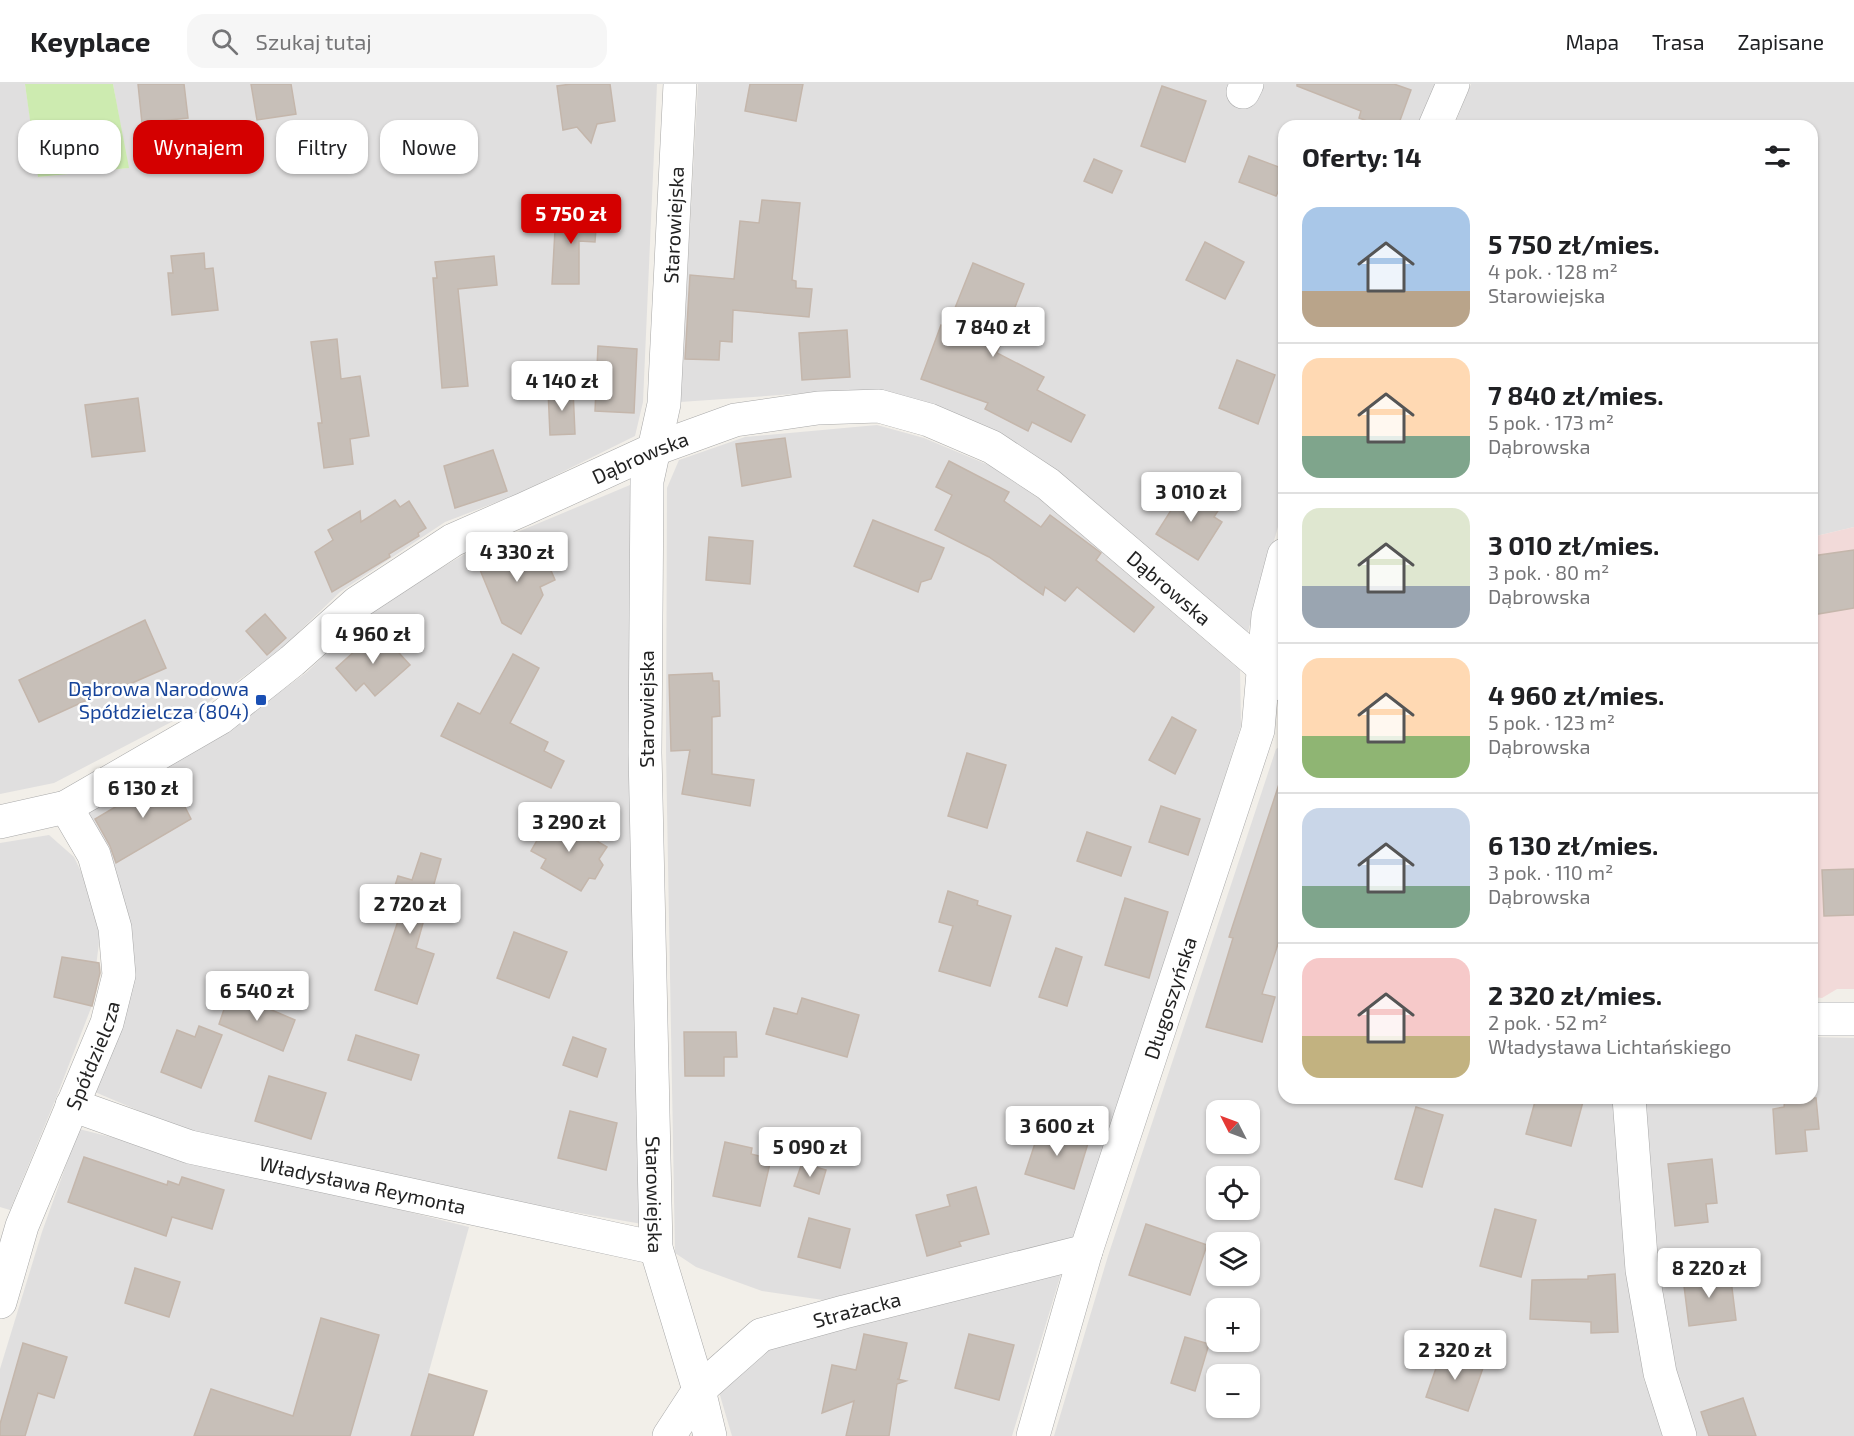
<!DOCTYPE html>
<html lang="pl">
<meta charset="utf-8">
<style>
body{margin:0;font-family:"Exo 2",sans-serif;background:#f6f6f6;color:#202124;height:100vh;display:flex;flex-direction:column;font-size:22px;white-space:nowrap}
*{box-sizing:border-box;margin:0}
p{font-size:20px;color:#757577}
.icon{flex:none;width:33px;height:33px;fill:none;stroke:currentColor;stroke-width:2;stroke-linecap:round;stroke-linejoin:round}
.map{position:relative;flex:1;overflow:hidden}
.details{position:absolute;left:1278px;top:36px;width:540px;height:984px;display:flex;flex-direction:column;background:#fff;border-radius:18px;box-shadow:0 2px 4px #0004}
.details>*{flex:none}
.guide{position:absolute;left:18px;top:36px;width:570px;height:54px;display:flex;gap:12px}
.needle{width:39px;rotate:312deg}
.fabs{position:absolute;left:1206px;top:1016px;display:grid;gap:12px}
.fabs a{display:grid;place-items:center;width:54px;height:54px;border-radius:12px;background:#fff;box-shadow:0 2px 4px #0004;font-size:30px}
.price{position:absolute;translate:-50% -51px;padding:0 14px;border-radius:6px;background:#fff;color:#222;font-size:20px;line-height:39px;filter:drop-shadow(0 2px 3px #0008)}
.price::after{content:'';position:absolute;left:50%;top:36px;width:18px;height:14px;margin-left:-9px;background:inherit;clip-path:polygon(0 0,100% 0,50% 100%)}
.price.active{background:#d40000;color:#fff}
ul{padding:0;list-style:none}
li{display:flex;align-items:center;gap:18px;height:150px;padding:0 24px}
li+li{border-top:2px solid #e0e0e0}
li span{display:grid;place-items:center;flex:none;width:168px;height:120px;border-radius:18px;color:#555}
li>.icon{margin-inline-start:auto}
span .icon{width:72px;height:72px;fill:#fffc;stroke-width:1}
li b{font-size:26px}
h2{display:flex;justify-content:space-between;align-items:center;height:72px;padding:0 24px;font-size:26px}
.pill{padding:0 21px;border-radius:18px;background:#fff;box-shadow:0 2px 4px #0004;font-size:21px;line-height:54px}
.pill.active{background:#d40000;color:#fff}
header{display:flex;align-items:center;gap:36px;box-sizing:border-box;height:84px;padding:0 30px;background:#fff;border-bottom:2px solid #e0e0e0}
header strong{font-size:28px}
nav{display:flex;gap:33px;margin-inline-start:auto;font-size:21px}
.search{width:420px;height:54px;background:#f6f6f6;display:flex;align-items:center;gap:15px;box-sizing:border-box;padding:0 21px;border-radius:18px;color:#757577;font-size:22px}
.map>svg:first-child{display:block}
.residential{fill:#e0dfdf;fill-rule:evenodd}
.commercial{fill:#f2dad9}
.grass{fill:#cdebb0}
.building{fill:#c7bfb8;stroke:#c4b6ab;stroke-width:1.5}
.lines{fill:none;stroke-linecap:round;stroke-linejoin:round}
.minor-casing{stroke:#a9a9a9;stroke-width:34}
.minor{stroke:#fff;stroke-width:33}
.transit-dot{fill:#1a4fb4;stroke:#fff;stroke-width:2}
.labels{text-anchor:middle;dominant-baseline:central;stroke-width:5;stroke-linejoin:round;paint-order:stroke}
.street-label{font-size:20px;fill:#222;stroke:#fff}
.transit-label{font-size:20px;fill:#164399;stroke:#fff;text-anchor:end}
</style>
<header>
<strong>Keyplace</strong>
<div class="search"><svg class="icon" aria-label="search" viewBox="0 0 24 24"><circle cx="10" cy="10" r="6"/><path d="M15 15l6 6"/></svg>Szukaj tutaj</div>
<nav><a>Mapa</a><a>Trasa</a><a>Zapisane</a></nav>
</header>
<div class="map">
<svg width="1854" height="1352" viewBox="0 0 1854 1352">
<rect width="100%" height="100%" fill="#f2efe9"/>
<g class="residential">
<polygon points="0,0 25,0 39,93 128,84 113,0 657,0 643,318 635,352 518,410 445,438 340,508 280,566 206,620 54,699 0,710"/>
<polygon points="698,0 1436,0 1419,42 1284,42 1284,422 1247,551 1057,388 809,309 680,318"/>
<polygon points="1471,0 1854,0 1854,443 1812,453 1812,42 1454,42"/>
<polygon points="877,341 924,354 991,382 1041,416 1240,586 1241,642 1074,1160 830,1217 762,1207 696,1183 675,1169 666,667 667,404 679,376 745,353"/>
<polygon points="630,401 631,675 642,1140 364,1091 193,1050 95,1008 130,910 129,832 105,763 86,730 228,646 307,588 370,526 465,470"/>
<path d="M1284,660v354h331l14,179 15,103 21,56h-611l54,-180 168,-507zM1216,1026h34v33h-34zM1216,1092h34v33h-34zM1216,1158h34v33h-34zM1216,1224h34v33h-34zM1216,1290h34v33h-34z"/>
<polygon points="49,751 74,773 87,800 100,850 91,924 54,1019 10,1126 0,1123 0,759"/>
<polygon points="1812,953 1854,954 1854,1352 1691,1352 1650,1184 1640,1014 1812,1014"/>
<polygon points="79,1045 469,1143 411,1352 0,1352 0,1285 42,1148"/>
<polygon points="1061,1190 1012,1352 732,1352 719,1308 770,1264 851,1240"/>
</g>
<polygon class="commercial" points="1854,443 1854,905 1837,905 1822,914 1812,913 1812,453"/>
<polygon class="grass" points="25,0 113,0 129,84 38,93"/>
<g class="building">
<polygon points="138,0 184,0 188,34 142,39"/>
<polygon points="251,0 291,0 296,30 257,36"/>
<polygon points="571,0 610,0 615,37 597,40 591,59 577,43 563,46 557,2"/>
<polygon points="750,0 803,0 796,37 745,27"/>
<polygon points="1297,0 1394,0 1411,6 1398,42 1381,42 1359,34 1361,27 1297,2"/>
<polygon points="1162,2 1206,17 1185,78 1141,62"/>
<polygon points="1249,72 1284,85 1284,96 1276,112 1239,98"/>
<polygon points="1094,75 1122,87 1112,109 1084,97"/>
<polygon points="762,116 800,119 792,196 796,197 796,204 812,205 809,233 733,226 732,258 720,257 719,276 685,275 690,191 734,195 740,137 759,139"/>
<polygon points="556,128 597,130 595,158 579,157 579,200 552,200"/>
<polygon points="1205,158 1244,178 1225,215 1186,196"/>
<polygon points="204,169 205,185 213,184 218,226 172,231 168,189 173,189 171,172"/>
<polygon points="494,172 497,201 458,205 468,302 442,304 433,194 437,194 435,178"/>
<polygon points="973,179 1024,200 997,269 1044,293 1037,306 1085,331 1071,358 1032,338 1028,347 985,325 988,319 921,295 941,241 947,244"/>
<polygon points="847,246 850,293 802,296 799,249"/>
<polygon points="337,255 341,295 360,292 369,352 350,355 353,380 324,384 318,339 322,339 311,258"/>
<polygon points="598,262 637,265 634,329 595,327"/>
<polygon points="1237,276 1275,291 1258,340 1219,324"/>
<polygon points="573,305 575,350 550,351 548,306"/>
<polygon points="138,314 145,367 92,373 85,321"/>
<polygon points="785,354 791,393 742,402 736,360"/>
<polygon points="493,366 507,407 455,424 444,382"/>
<polygon points="949,377 1009,408 1004,417 1041,443 1050,431 1101,469 1096,476 1154,523 1134,548 1077,503 1065,517 1045,503 1043,511 989,473 935,446 952,411 936,403"/>
<polygon points="1187,401 1221,422 1214,433 1222,438 1198,476 1156,450"/>
<polygon points="395,416 400,423 409,417 426,444 418,449 419,452 389,470 390,473 332,508 315,468 333,456 328,446 360,427 361,438"/>
<polygon points="873,436 944,464 931,495 921,498 918,508 854,482"/>
<polygon points="709,453 753,457 750,500 706,496"/>
<polygon points="537,454 555,496 540,503 543,511 521,550 502,539 478,481 495,475 494,472"/>
<polygon points="1854,466 1854,524 1812,531 1812,472"/>
<polygon points="265,530 286,554 267,571 246,547"/>
<polygon points="145,536 166,584 121,604 120,601 39,638 19,596"/>
<polygon points="378,546 410,581 375,612 364,599 356,607 336,584"/>
<polygon points="513,570 539,584 510,639 548,658 544,667 564,677 551,704 441,652 458,619 480,630"/>
<polygon points="712,589 713,597 719,597 720,632 712,633 712,690 754,696 750,722 682,710 690,666 671,667 669,591"/>
<polygon points="1172,633 1196,646 1175,690 1149,676"/>
<polygon points="967,669 1006,681 987,744 948,732"/>
<polygon points="169,691 191,735 116,779 110,762 95,735"/>
<polygon points="1279,700 1284,701 1284,841 1262,910 1275,913 1262,958 1206,943 1233,854 1229,853"/>
<polygon points="1161,722 1200,735 1188,771 1149,758"/>
<polygon points="552,730 607,763 599,775 603,781 595,795 589,794 581,807 541,784 546,775 531,767"/>
<polygon points="1087,748 1131,763 1121,792 1077,777"/>
<polygon points="421,769 441,775 416,864 434,870 417,920 375,906 403,822 390,818 398,792 412,796"/>
<polygon points="1854,785 1854,831 1824,832 1822,786"/>
<polygon points="948,807 978,817 977,821 1011,832 990,902 939,887 953,842 939,838"/>
<polygon points="1125,814 1168,828 1149,894 1105,881"/>
<polygon points="514,848 567,868 549,914 497,894"/>
<polygon points="1056,864 1082,873 1067,922 1039,913"/>
<polygon points="62,873 99,879 100,889 92,922 54,913"/>
<polygon points="230,908 295,936 283,967 219,940"/>
<polygon points="802,914 859,931 847,973 766,950 774,924 797,930"/>
<polygon points="199,942 222,951 201,1004 161,988 177,946 195,953"/>
<polygon points="684,948 736,948 737,973 724,973 724,992 685,992"/>
<polygon points="356,951 419,971 411,996 348,976"/>
<polygon points="573,953 606,965 597,993 563,981"/>
<polygon points="269,992 326,1009 311,1055 255,1037"/>
<polygon points="1536,1014 1584,1014 1571,1062 1526,1050"/>
<polygon points="1785,1014 1816,1014 1819,1045 1805,1046 1807,1067 1776,1070 1773,1025 1784,1023"/>
<polygon points="1416,1023 1443,1031 1422,1103 1395,1095"/>
<polygon points="570,1027 617,1039 606,1086 558,1074"/>
<polygon points="1041,1041 1089,1056 1074,1105 1025,1090"/>
<polygon points="725,1058 752,1064 751,1070 771,1075 760,1122 713,1112"/>
<polygon points="84,1073 167,1101 168,1097 179,1101 182,1093 224,1106 212,1145 172,1133 166,1152 68,1118"/>
<polygon points="1712,1075 1717,1119 1706,1120 1708,1138 1675,1142 1668,1080"/>
<polygon points="802,1079 826,1086 819,1110 794,1102"/>
<polygon points="976,1103 989,1150 959,1158 961,1162 927,1172 916,1131 950,1122 947,1111"/>
<polygon points="1495,1125 1536,1136 1521,1193 1480,1182"/>
<polygon points="809,1134 850,1145 840,1184 798,1173"/>
<polygon points="1146,1140 1207,1161 1190,1211 1129,1191"/>
<polygon points="135,1184 180,1198 169,1233 125,1219"/>
<polygon points="1730,1188 1736,1236 1689,1242 1683,1194"/>
<polygon points="1615,1190 1618,1248 1591,1249 1591,1238 1530,1235 1532,1196 1588,1195 1588,1192"/>
<polygon points="321,1234 379,1251 350,1352 194,1352 211,1305 293,1332"/>
<polygon points="864,1250 907,1259 899,1295 897,1295 906,1297 897,1300 889,1352 846,1352 854,1317 822,1329 832,1281 856,1286"/>
<polygon points="969,1250 1014,1261 999,1316 955,1304"/>
<polygon points="1185,1253 1209,1260 1195,1307 1171,1299"/>
<polygon points="23,1259 67,1273 54,1314 38,1309 25,1352 0,1352 0,1340"/>
<polygon points="1442,1267 1484,1281 1468,1327 1426,1313"/>
<polygon points="429,1290 487,1307 473,1352 411,1352"/>
<polygon points="1743,1314 1756,1352 1709,1352 1701,1328"/>
</g>
<g class="lines">
<defs>
<g id="minor">
<path id="s1" d="M680,0l-16,320 -17,77 -2,272 11,495 43,142 11,46"/>
<polyline points="1243,8 1247,0"/>
<polyline points="1435,42 1453,0"/>
<path id="s2" d="M0,738l66,-15 154,-89 72,-57 65,-58 96,-63 71,-31 131,-60 80,-29 83,-12 61,-2 50,14 63,27 56,37 236,201"/>
<polyline points="1812,935 1854,935"/>
<polyline points="1629,1014 1642,1186 1660,1289 1680,1352"/>
<path id="s3" d="M72,1021l118,42 466,101"/>
<path id="s4" d="M0,1218l22,-76 85,-203 12,-48 -4,-47 -21,-73 -28,-48"/>
<path id="s5" d="M669,1352l30,-46 62,-55 83,-23 242,-61"/>
<path id="s6" d="M1033,1352l53,-185 172,-521 10,-114 16,-61"/>
</g>
</defs>
<use href="#minor" class="minor-casing"/>
<use href="#minor" class="minor"/>
</g>
<rect class="transit-dot" x="255" y="610" width="12" height="12" rx="3"/>
<g class="labels">
<g class="street-label">
<text transform="translate(673 141) rotate(-87)">Starowiejska</text>
<text stroke="none"><textPath href="#s2" startOffset="744">Dąbrowska</textPath></text>
<text stroke="none"><textPath href="#s2" startOffset="1338">Dąbrowska</textPath></text>
<text transform="translate(646 625) rotate(-90)">Starowiejska</text>
<text stroke="none"><textPath href="#s6" startOffset="459">Długoszyńska</textPath></text>
<text stroke="none"><textPath href="#s4" startOffset="264">Spółdzielcza</textPath></text>
<text stroke="none"><textPath href="#s3" startOffset="302">Władysława Reymonta</textPath></text>
<text stroke="none"><textPath href="#s1" startOffset="1113">Starowiejska</textPath></text>
<text stroke="none"><textPath href="#s5" startOffset="237">Strażacka</textPath></text>
</g>
<g class="transit-label">
<text x="249" y="604">Dąbrowa Narodowa<tspan x="249" dy="23">Spółdzielcza (804)</tspan></text>
</g>
</g>
</svg>
<div class="fabs">
<a><svg class="needle" viewBox="-14 -14 28 28"><path d="M0-13l5 13h-10z" fill="#e53935"/><path d="M0 13l5-13h-10z" fill="#757577"/></svg></a>
<a><svg class="icon" aria-label="locate" viewBox="0 0 24 24"><circle cx="12" cy="12" r="6"/><path d="M12 2v4M12 18v4M2 12h4M18 12h4"/></svg></a>
<a><svg class="icon" aria-label="layers" viewBox="0 0 24 24"><path d="M12 4l9 5-9 5-9-5zM3 14l9 5 9-5"/></svg></a>
<a>+</a>
<a>−</a>
</div>
<b class="price active" style="left:571px;top:161px">5 750 zł</b>
<b class="price" style="left:993px;top:274px">7 840 zł</b>
<b class="price" style="left:562px;top:328px">4 140 zł</b>
<b class="price" style="left:1191px;top:439px">3 010 zł</b>
<b class="price" style="left:517px;top:499px">4 330 zł</b>
<b class="price" style="left:373px;top:581px">4 960 zł</b>
<b class="price" style="left:143px;top:735px">6 130 zł</b>
<b class="price" style="left:569px;top:769px">3 290 zł</b>
<b class="price" style="left:410px;top:851px">2 720 zł</b>
<b class="price" style="left:257px;top:938px">6 540 zł</b>
<b class="price" style="left:1057px;top:1073px">3 600 zł</b>
<b class="price" style="left:810px;top:1094px">5 090 zł</b>
<b class="price" style="left:1709px;top:1215px">8 220 zł</b>
<b class="price" style="left:1455px;top:1297px">2 320 zł</b>
<div class="guide">
<a class="pill">Kupno</a>
<a class="pill active">Wynajem</a>
<a class="pill">Filtry</a>
<a class="pill">Nowe</a>
</div>
<section class="details">
<h2>Oferty: 14<svg class="icon" aria-label="filters" viewBox="0 0 24 24"><path d="M4 7h16M4 17h16"/><circle cx="9" cy="7" r="2"/><circle cx="15" cy="17" r="2"/></svg></h2>
<ul>
<li><span style="background:linear-gradient(#a9c7e8 70%,#b9a48a 0)"><svg class="icon" aria-label="home" viewBox="0 0 24 24"><path d="M3 11l9-7 9 7M6 9v11h12V9"/></svg></span><div><b>5 750 zł/mies.</b><p>4 pok. · 128 m²</p><p>Starowiejska</p></div></li>
<li><span style="background:linear-gradient(#ffd9b3 65%,#7fa58c 0)"><svg class="icon" aria-label="home" viewBox="0 0 24 24"><path d="M3 11l9-7 9 7M6 9v11h12V9"/></svg></span><div><b>7 840 zł/mies.</b><p>5 pok. · 173 m²</p><p>Dąbrowska</p></div></li>
<li><span style="background:linear-gradient(#dfe7d0 65%,#9aa5b1 0)"><svg class="icon" aria-label="home" viewBox="0 0 24 24"><path d="M3 11l9-7 9 7M6 9v11h12V9"/></svg></span><div><b>3 010 zł/mies.</b><p>3 pok. · 80 m²</p><p>Dąbrowska</p></div></li>
<li><span style="background:linear-gradient(#ffd9b3 65%,#8fb573 0)"><svg class="icon" aria-label="home" viewBox="0 0 24 24"><path d="M3 11l9-7 9 7M6 9v11h12V9"/></svg></span><div><b>4 960 zł/mies.</b><p>5 pok. · 123 m²</p><p>Dąbrowska</p></div></li>
<li><span style="background:linear-gradient(#c9d6e8 65%,#7fa58c 0)"><svg class="icon" aria-label="home" viewBox="0 0 24 24"><path d="M3 11l9-7 9 7M6 9v11h12V9"/></svg></span><div><b>6 130 zł/mies.</b><p>3 pok. · 110 m²</p><p>Dąbrowska</p></div></li>
<li><span style="background:linear-gradient(#f6c9c9 65%,#c2b280 0)"><svg class="icon" aria-label="home" viewBox="0 0 24 24"><path d="M3 11l9-7 9 7M6 9v11h12V9"/></svg></span><div><b>2 320 zł/mies.</b><p>2 pok. · 52 m²</p><p>Władysława Lichtańskiego</p></div></li>
</ul>
</section>
</div>
